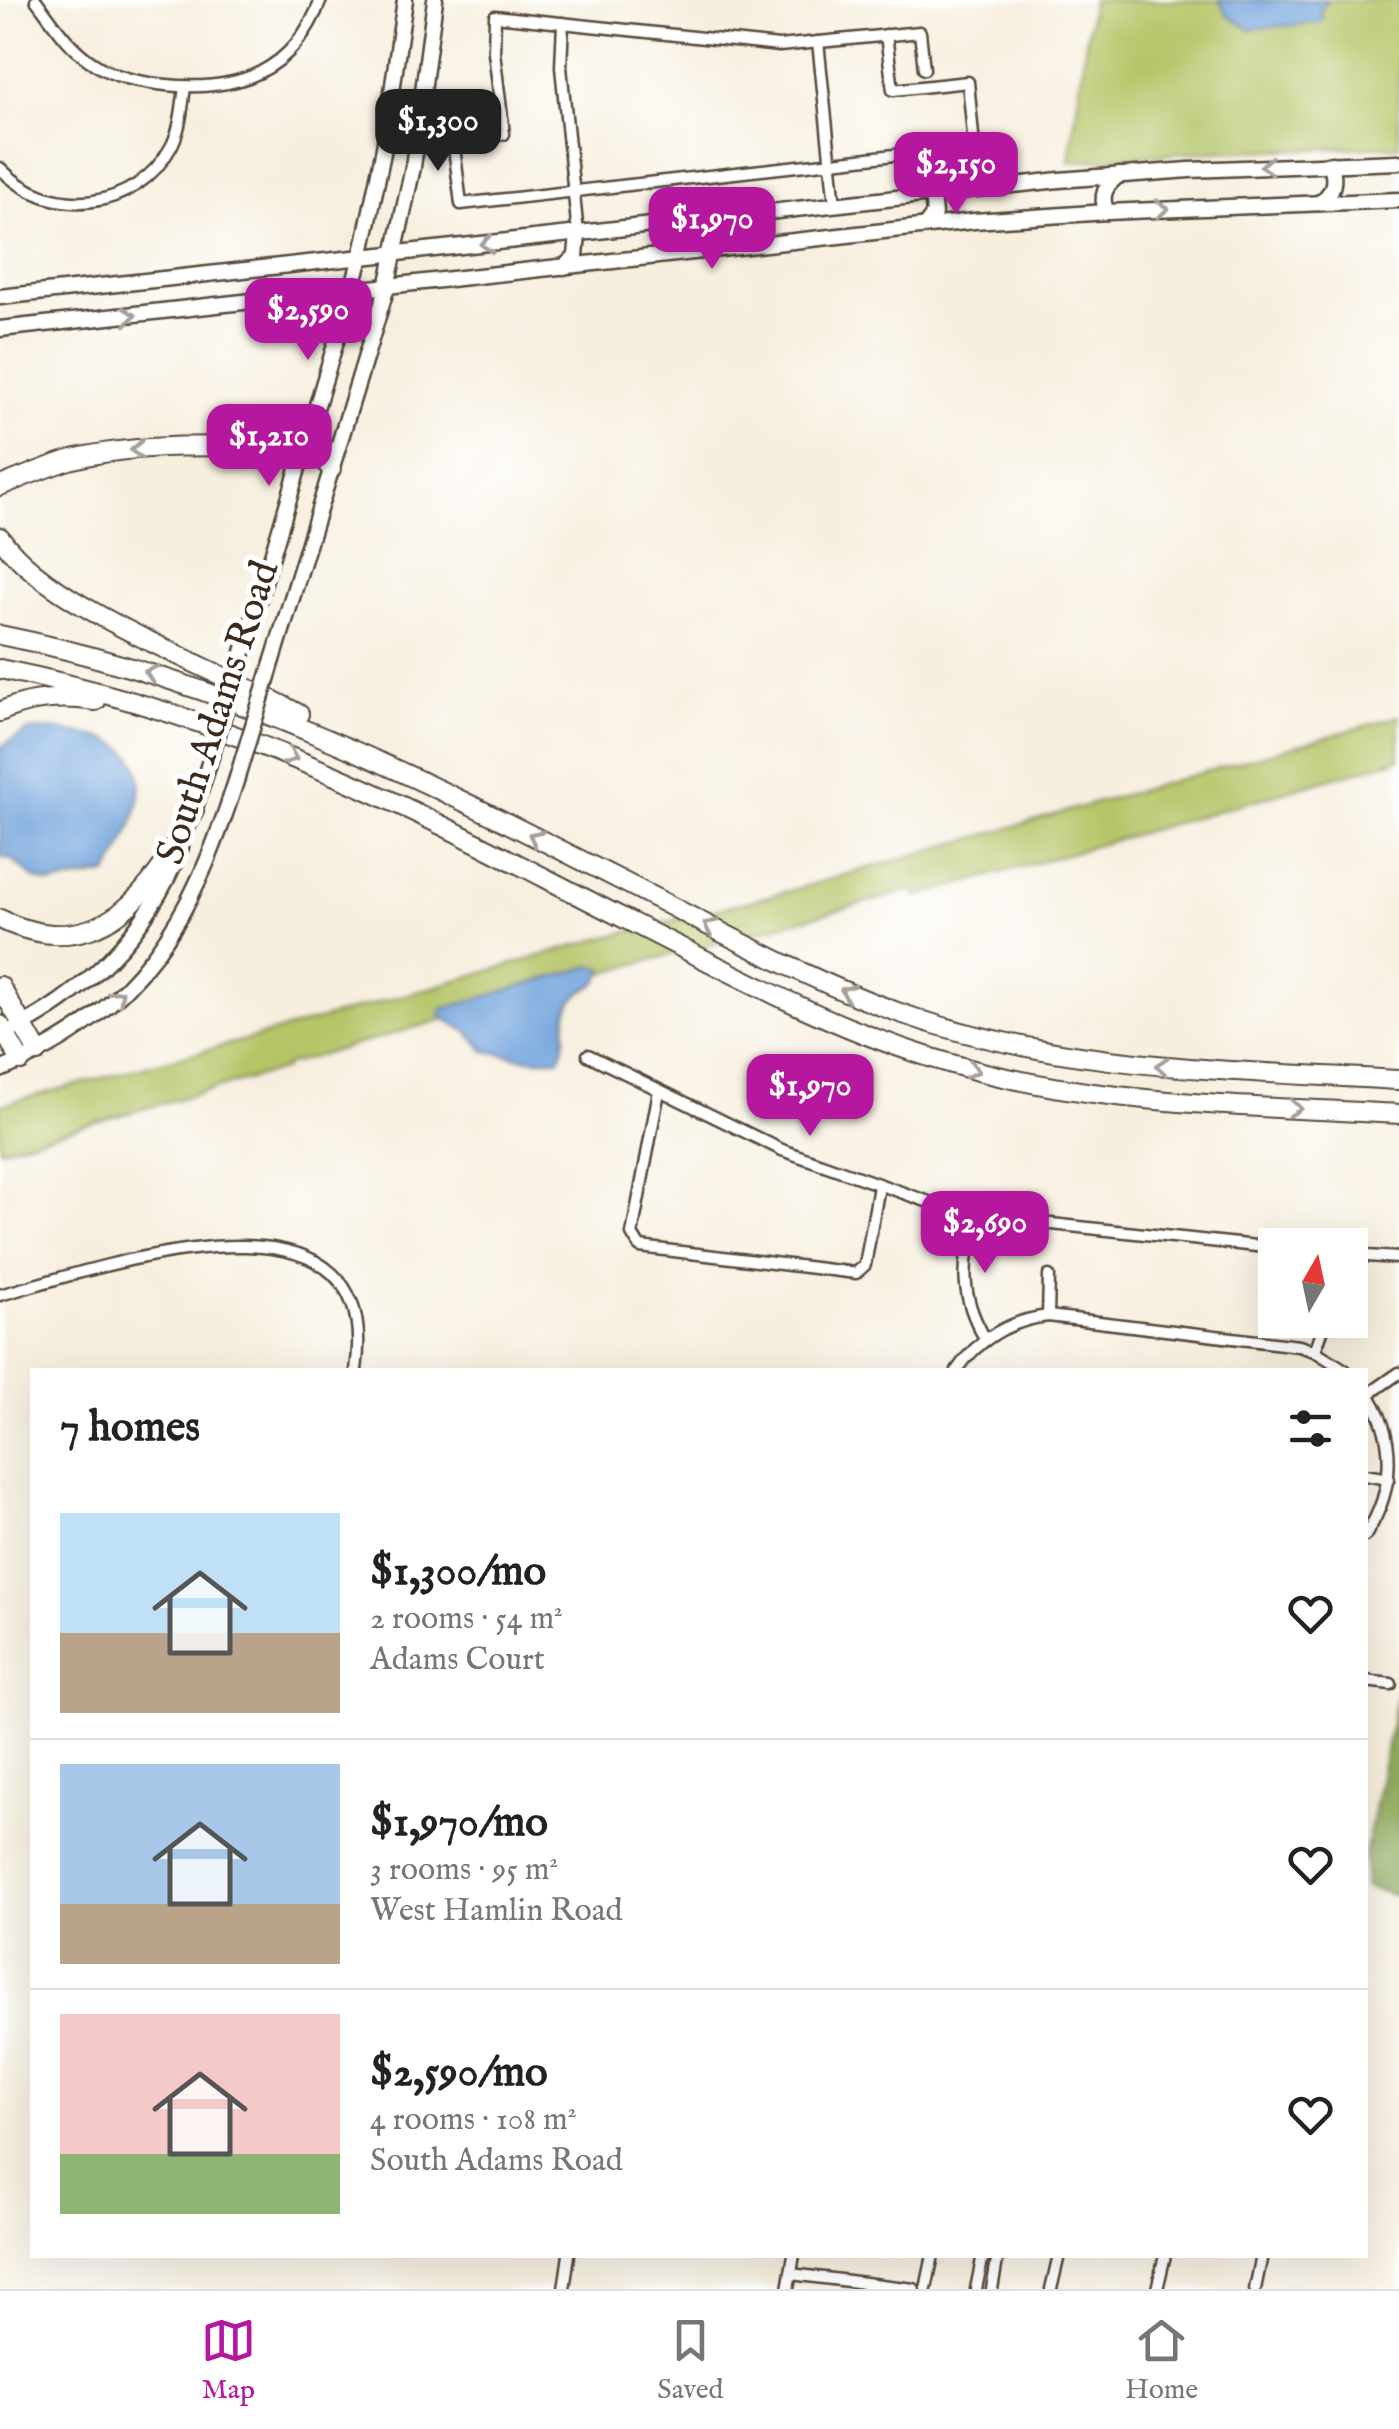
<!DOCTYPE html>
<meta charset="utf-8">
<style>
body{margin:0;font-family:"IM FELL English",serif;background:#f6f6f6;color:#222;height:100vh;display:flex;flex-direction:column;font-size:38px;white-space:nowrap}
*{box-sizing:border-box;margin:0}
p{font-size:32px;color:#767676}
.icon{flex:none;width:55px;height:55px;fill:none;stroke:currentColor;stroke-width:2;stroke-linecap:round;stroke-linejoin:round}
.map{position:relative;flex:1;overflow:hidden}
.drawer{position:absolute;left:30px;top:1368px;width:1338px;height:890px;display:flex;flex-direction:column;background:#fff;border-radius:0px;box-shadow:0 10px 40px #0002}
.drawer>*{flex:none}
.needle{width:65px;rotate:9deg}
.fabs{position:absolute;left:1258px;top:1228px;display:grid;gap:20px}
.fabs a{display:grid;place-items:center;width:110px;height:110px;border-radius:0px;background:#fff;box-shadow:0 10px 40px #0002;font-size:50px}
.price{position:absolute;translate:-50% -85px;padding:0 22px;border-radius:20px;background:#b5179e;color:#fff;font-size:32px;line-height:65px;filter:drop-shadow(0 2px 5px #0008)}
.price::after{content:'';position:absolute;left:50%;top:60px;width:30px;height:22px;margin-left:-15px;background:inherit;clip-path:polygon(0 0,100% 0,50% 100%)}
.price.selected{background:#222;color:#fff}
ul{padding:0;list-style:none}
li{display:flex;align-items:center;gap:30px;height:250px;padding:0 30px}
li+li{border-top:2px solid #e0e0e0}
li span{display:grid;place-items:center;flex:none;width:280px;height:200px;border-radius:0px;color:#555}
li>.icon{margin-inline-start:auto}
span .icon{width:120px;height:120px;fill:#fffc;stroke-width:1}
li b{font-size:42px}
h2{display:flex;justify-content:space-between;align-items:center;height:120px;padding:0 30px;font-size:42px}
.tabs{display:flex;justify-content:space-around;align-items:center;height:140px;border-top:2px solid #e0e0e0;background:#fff;font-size:28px;color:#767676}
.tabs a{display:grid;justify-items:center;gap:5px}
.tabs .selected{color:#b5179e}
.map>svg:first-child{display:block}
.green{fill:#b5c466;stroke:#787742;stroke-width:2.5}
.forest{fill:#90aa5b;stroke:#666a3c;stroke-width:2.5}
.water{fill:#70a2db;stroke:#56667c;stroke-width:2.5}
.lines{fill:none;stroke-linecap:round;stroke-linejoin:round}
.street-casing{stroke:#57483b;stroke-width:15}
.secondary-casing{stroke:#57483b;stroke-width:19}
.highway-casing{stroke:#57483b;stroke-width:22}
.street{stroke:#fff;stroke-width:10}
.secondary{stroke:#fff;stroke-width:14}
.highway{stroke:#fff;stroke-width:18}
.secondary-bridge-casing{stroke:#57483b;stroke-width:19;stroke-linecap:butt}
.secondary-bridge{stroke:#fff;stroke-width:14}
.oneway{stroke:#a79f9a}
.labels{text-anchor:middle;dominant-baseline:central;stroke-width:10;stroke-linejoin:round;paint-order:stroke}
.street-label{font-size:40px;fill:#3b2a1e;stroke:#fff}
</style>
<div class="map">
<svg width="1399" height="2289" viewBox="0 0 1399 2289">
<rect width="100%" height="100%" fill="#fff"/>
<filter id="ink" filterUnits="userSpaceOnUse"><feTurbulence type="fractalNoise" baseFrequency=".01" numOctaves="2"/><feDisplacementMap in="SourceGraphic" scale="20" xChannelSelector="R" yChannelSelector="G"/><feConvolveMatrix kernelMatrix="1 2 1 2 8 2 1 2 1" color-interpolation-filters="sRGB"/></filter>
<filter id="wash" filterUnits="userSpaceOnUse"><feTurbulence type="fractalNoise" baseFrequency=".0048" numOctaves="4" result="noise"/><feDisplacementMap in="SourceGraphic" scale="40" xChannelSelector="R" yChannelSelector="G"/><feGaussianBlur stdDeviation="2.25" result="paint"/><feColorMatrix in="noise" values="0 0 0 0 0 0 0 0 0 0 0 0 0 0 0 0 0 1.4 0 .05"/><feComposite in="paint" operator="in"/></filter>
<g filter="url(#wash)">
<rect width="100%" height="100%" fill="#f7efde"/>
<g class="green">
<polygon points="1092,0 1399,0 1399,146 1186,153 1069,162"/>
<polygon points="1399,716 1399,759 916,897 913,890 617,969 286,1065 285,1069 0,1149 0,1105 290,1028 607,937 789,891"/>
</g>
<polygon class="forest" points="1399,1685 1399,1897 1365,1886 1365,1855"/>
<g class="water">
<polygon points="1219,0 1327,0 1327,1 1321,8 1323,19 1317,23 1250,29 1228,16"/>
<path d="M54,729c17,4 38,5 54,11 61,24 22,93 0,134l-57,10 -16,-5 -25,-21h-10v-111l28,-16z"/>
<path d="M591,966l12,2c-4,23 -22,18 -32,35 -10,17 -1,42 -13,56h-30l-43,-8 -17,-19 -28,-16 2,-7z"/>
</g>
</g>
<g filter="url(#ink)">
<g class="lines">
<defs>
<g id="street">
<path d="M36,0c17,22 32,47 57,63 22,15 47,19 73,22 73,7 127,-13 155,-85"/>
<polyline points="563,23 561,67 578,234"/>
<polyline points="818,42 835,205"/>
<polyline points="418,133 453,139 504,134 494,52 495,16 779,46 920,32 924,69"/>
<polyline points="453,139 461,204 974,146 968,82 893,90 886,35"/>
<path d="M0,168c50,53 136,43 171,-21 10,-19 11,-40 14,-60"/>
<polyline points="588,1055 782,1150 946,1208 995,1218 1275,1248"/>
<polyline points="659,1091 632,1234 640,1247 856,1273 865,1265 879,1186"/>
<path d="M975,1215c-12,49 -17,79 11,125"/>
<polyline points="1350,1255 1399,1258"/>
<path d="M0,1295c98,-27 386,-128 356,75"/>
<polyline points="1048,1316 1049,1276"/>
<polyline points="1315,1351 1326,1320"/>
<path d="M957,1370c21,-31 54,-50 91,-54l251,30 16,5 30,19"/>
<path d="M1365,1390c33,46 30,100 0,146"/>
<polyline points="1369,1394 1399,1373"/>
<polyline points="1365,1475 1389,1479"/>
<polyline points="1365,1681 1391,1684"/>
<polyline points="791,2274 914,2289"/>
<polyline points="564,2289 569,2255"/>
<polyline points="788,2289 794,2255"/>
<polyline points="926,2289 933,2255"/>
<polyline points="976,2289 983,2255"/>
<polyline points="992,2289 998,2255"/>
<polyline points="1051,2289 1059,2255"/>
<polyline points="1157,2289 1165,2255"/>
<polyline points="1255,2289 1262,2255"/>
</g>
<g id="secondary">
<path d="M1319,203c15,-10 17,-22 12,-39"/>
<path d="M1107,212c-8,-17 -1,-27 12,-37"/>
<polyline points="925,226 934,214 932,194"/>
<polyline points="564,267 576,256 578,234"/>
<polyline points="0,297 1059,180 1189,170 1399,162"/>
<polyline points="0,329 974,221 1107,212 1399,200"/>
<polyline points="244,649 361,258 384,148 405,0"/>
<polyline points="273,660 387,287 413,167 435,0"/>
<polyline points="192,817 207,770"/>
<path d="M0,1036c84,-39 148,-103 181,-189"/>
<path d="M0,1070c141,-58 192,-151 236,-289"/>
</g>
<g id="highway">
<path d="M0,486c24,-9 48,-20 73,-27 71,-17 159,-13 232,-11l14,4 12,17"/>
<path d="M0,537c50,73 219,132 299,177"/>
<path d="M0,635c229,46 416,141 622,246 91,46 182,98 278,132 161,57 331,57 499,67"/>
<path d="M0,669c104,21 205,52 302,93 112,45 218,104 325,158 99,50 196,104 302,137 151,49 313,48 470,57"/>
<path d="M0,712c31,-15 63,-16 96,-11"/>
<path d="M0,919c101,49 154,-29 194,-108"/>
<polyline points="0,986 38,1052"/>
<polyline points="0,1025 21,1061"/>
</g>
</defs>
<use href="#street" class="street-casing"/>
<use href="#secondary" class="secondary-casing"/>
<use href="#highway" class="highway-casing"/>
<use href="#street" class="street"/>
<use href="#secondary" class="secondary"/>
<use href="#highway" class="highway"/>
<defs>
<g id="secondary-bridge">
<polyline points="207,770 244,649"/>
<polyline points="236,781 273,660"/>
</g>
</defs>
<use href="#secondary-bridge" class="secondary-bridge-casing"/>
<use href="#secondary-bridge" class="secondary-bridge"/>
</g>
<defs><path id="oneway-chevron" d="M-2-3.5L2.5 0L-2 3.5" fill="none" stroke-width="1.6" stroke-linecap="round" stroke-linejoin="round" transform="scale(2.5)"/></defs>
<g class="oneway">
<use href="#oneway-chevron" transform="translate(1267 166) rotate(178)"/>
<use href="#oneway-chevron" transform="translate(1162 209) rotate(-2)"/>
<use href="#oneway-chevron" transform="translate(487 244) rotate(174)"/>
<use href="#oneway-chevron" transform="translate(129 316) rotate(-6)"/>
<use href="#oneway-chevron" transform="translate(137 450) rotate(177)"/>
<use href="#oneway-chevron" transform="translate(151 673) rotate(-164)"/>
<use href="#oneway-chevron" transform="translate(291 757) rotate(22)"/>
<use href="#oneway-chevron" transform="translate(535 837) rotate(-153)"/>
<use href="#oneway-chevron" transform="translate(710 926) rotate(-154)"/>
<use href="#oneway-chevron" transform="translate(847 992) rotate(-157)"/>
<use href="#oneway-chevron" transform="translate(118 996) rotate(-43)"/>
<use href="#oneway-chevron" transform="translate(1162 1066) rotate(-176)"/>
<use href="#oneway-chevron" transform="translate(973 1070) rotate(15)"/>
<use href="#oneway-chevron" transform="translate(1295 1108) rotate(4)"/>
</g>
</g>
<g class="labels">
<g class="street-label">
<text transform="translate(219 713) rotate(-72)">South Adams Road</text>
</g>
</g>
</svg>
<div class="fabs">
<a><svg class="needle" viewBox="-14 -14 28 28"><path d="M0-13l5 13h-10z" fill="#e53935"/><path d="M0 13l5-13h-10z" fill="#767676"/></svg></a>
</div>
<b class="price selected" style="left:438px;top:174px">$1,300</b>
<b class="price" style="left:956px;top:217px">$2,150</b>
<b class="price" style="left:712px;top:272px">$1,970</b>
<b class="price" style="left:308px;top:363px">$2,590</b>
<b class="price" style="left:269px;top:489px">$1,210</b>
<b class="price" style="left:810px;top:1139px">$1,970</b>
<b class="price" style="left:985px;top:1276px">$2,690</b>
<section class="drawer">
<h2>7 homes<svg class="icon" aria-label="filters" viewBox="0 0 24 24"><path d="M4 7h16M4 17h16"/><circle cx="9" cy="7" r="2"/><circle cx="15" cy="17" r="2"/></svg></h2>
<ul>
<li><span style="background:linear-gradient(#bfe0f5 60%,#b9a48a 0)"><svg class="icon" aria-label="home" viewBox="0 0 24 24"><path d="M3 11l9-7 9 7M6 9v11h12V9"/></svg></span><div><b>$1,300/mo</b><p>2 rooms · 54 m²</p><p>Adams Court</p></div><svg class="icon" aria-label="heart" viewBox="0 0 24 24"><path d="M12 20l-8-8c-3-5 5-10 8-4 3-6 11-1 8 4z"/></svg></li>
<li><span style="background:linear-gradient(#a9c7e8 70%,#b9a48a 0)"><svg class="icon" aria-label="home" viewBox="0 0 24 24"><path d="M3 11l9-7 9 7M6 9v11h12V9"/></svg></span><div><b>$1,970/mo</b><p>3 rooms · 95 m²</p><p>West Hamlin Road</p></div><svg class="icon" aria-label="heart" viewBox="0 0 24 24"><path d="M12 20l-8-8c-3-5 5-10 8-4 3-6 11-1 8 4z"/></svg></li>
<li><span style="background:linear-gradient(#f6c9c9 70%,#8fb573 0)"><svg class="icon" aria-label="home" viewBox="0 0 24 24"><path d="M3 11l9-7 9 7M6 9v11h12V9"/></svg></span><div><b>$2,590/mo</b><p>4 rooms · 108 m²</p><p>South Adams Road</p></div><svg class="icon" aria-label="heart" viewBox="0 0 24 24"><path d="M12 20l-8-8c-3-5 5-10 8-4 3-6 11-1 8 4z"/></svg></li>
</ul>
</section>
</div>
<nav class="tabs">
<a class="selected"><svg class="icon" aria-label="map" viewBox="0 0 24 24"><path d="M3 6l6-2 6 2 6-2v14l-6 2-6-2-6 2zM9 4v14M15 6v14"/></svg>Map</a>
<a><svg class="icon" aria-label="saved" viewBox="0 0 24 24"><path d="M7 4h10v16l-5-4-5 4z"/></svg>Saved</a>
<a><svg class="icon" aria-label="home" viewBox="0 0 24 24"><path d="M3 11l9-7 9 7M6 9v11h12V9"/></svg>Home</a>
</nav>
